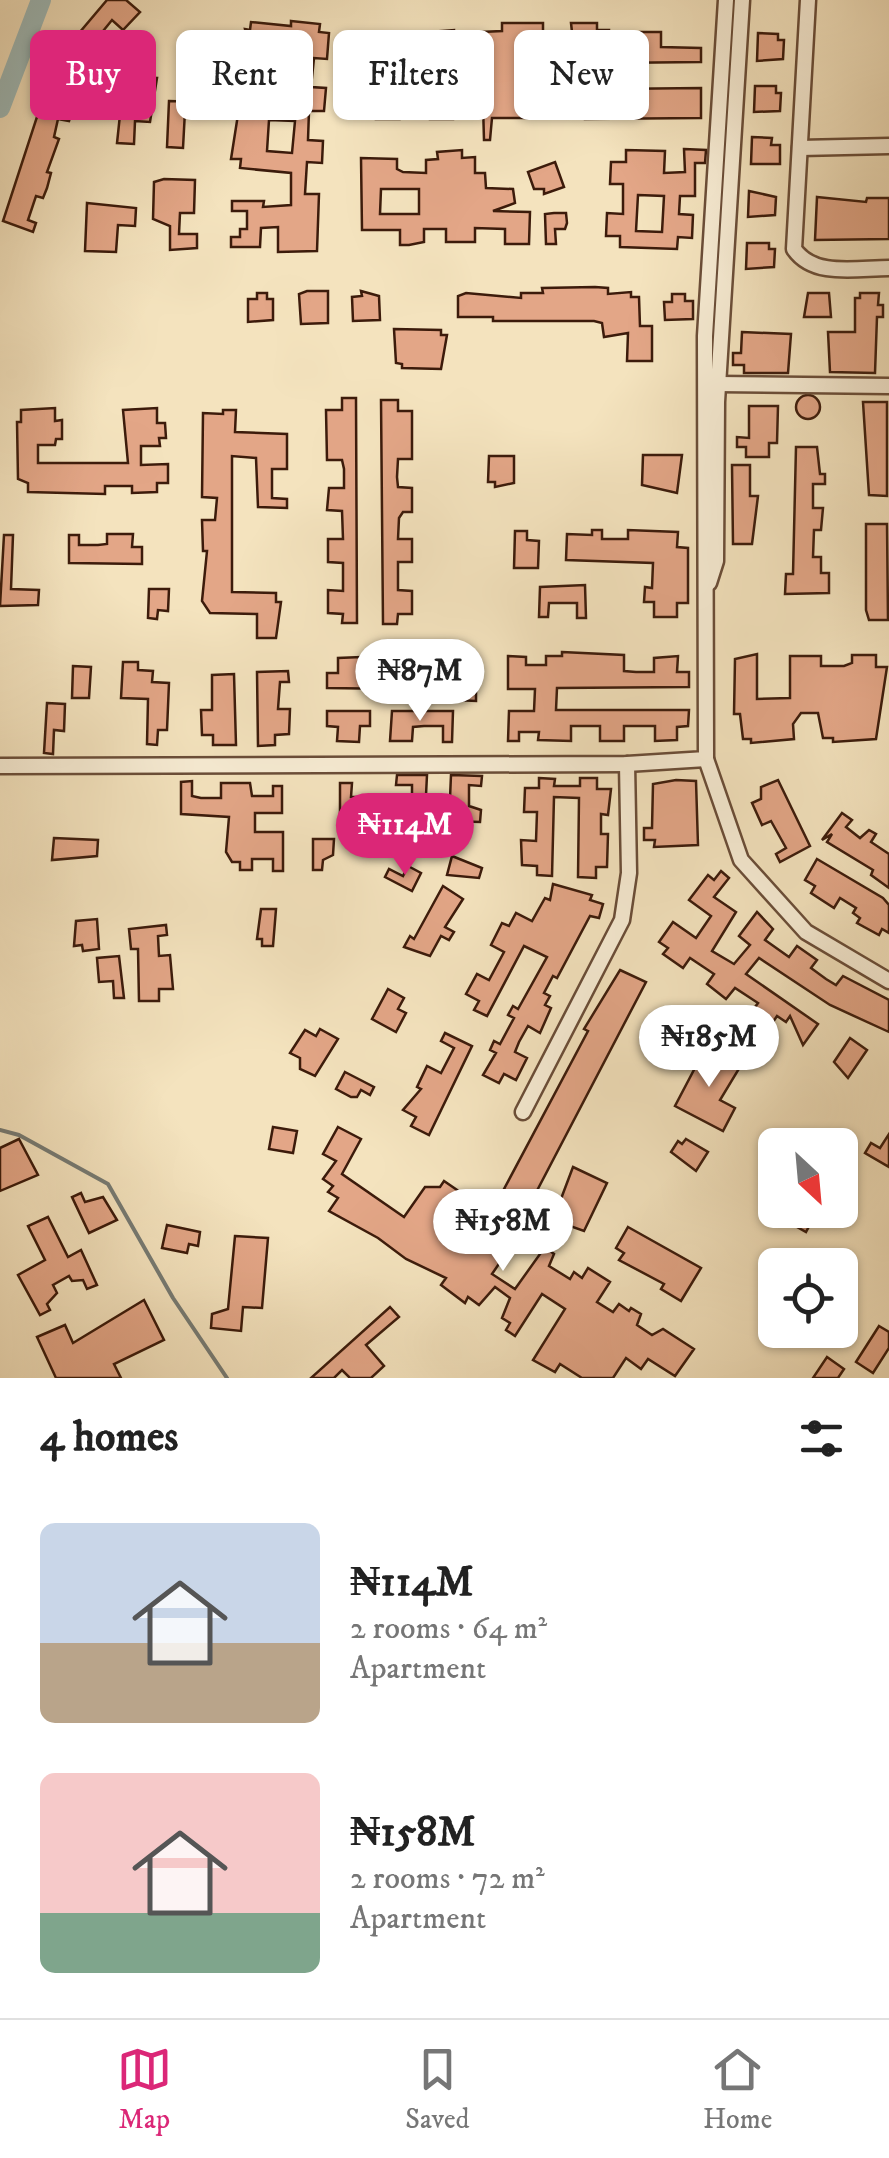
<!DOCTYPE html>
<meta charset="utf-8">
<style>
body{margin:0;font-family:"IM FELL DW Pica",serif;background:#f2f2f2;color:#222;height:100vh;display:flex;flex-direction:column;font-size:38px;white-space:nowrap}
*{box-sizing:border-box;margin:0}
p{font-size:32px;color:#767676}
.icon{flex:none;width:55px;height:55px;fill:none;stroke:currentColor;stroke-width:2;stroke-linecap:round;stroke-linejoin:round}
.map{position:relative;height:1378px;overflow:hidden}
.drawer{display:flex;flex-direction:column;background:#fff;flex:1}
.drawer>*{flex:none}
.banner{position:absolute;left:30px;top:30px;width:830px;height:90px;display:flex;gap:20px}
.needle{width:65px;rotate:154deg}
.controls{position:absolute;left:758px;top:1128px;display:grid;gap:20px}
.controls a{display:grid;place-items:center;width:100px;height:100px;border-radius:15px;background:#fff;box-shadow:0 2px 8px #0004;font-size:50px}
.price{position:absolute;translate:-50% -85px;padding:0 22px;border-radius:35px;background:#fff;color:#222;font-size:32px;line-height:65px;filter:drop-shadow(0 2px 5px #0008)}
.price::after{content:'';position:absolute;left:50%;top:60px;width:30px;height:22px;margin-left:-15px;background:inherit;clip-path:polygon(0 0,100% 0,50% 100%)}
.price.selected{background:#db2777;color:#fff}
ul{padding:0;list-style:none}
li{display:flex;align-items:center;gap:30px;height:250px;padding:0 40px}
li span{display:grid;place-items:center;flex:none;width:280px;height:200px;border-radius:15px;color:#555}
li>.icon{margin-inline-start:auto}
span .icon{width:120px;height:120px;fill:#fffc;stroke-width:1}
li b{font-size:42px}
h2{display:flex;justify-content:space-between;align-items:center;height:120px;padding:0 40px;font-size:42px}
.pill{padding:0 35px;border-radius:15px;background:#fff;box-shadow:0 2px 8px #0004;font-size:35px;line-height:90px}
.pill.selected{background:#db2777;color:#fff}
.dock{display:flex;justify-content:space-around;align-items:center;height:140px;border-top:2px solid #e0e0e0;background:#fff;font-size:28px;color:#767676}
.dock a{display:grid;justify-items:center;gap:5px}
.dock .selected{color:#db2777}
.map>svg:first-child{display:block}
.lines{fill:none;stroke-linecap:round;stroke-linejoin:round}
.stream{stroke:#777c75;stroke-width:4}
.river{stroke:#9fbcbb;stroke-width:20}
.building{fill:#e3a687;stroke:#3c1b0b;stroke-width:2.5;fill-rule:evenodd}
.street-casing{stroke:#6a4d38;stroke-width:19}
.street{stroke:#f8edd5;stroke-width:14}
</style>
<div class="map">
<svg width="889" height="1378" viewBox="0 0 889 1378">
<rect width="100%" height="100%" fill="#f4e3be"/>
<filter id="stains"><feTurbulence type="fractalNoise" baseFrequency=".002" numOctaves="4"/><feColorMatrix values="0 0 0 0 .2 0 0 0 0 .09 0 0 0 0 .02 0 0 0 .5 -.17"/></filter>
<radialGradient id="worn" r=".72"><stop offset=".6" stop-color="#630" stop-opacity="0"/><stop offset="1" stop-color="#630" stop-opacity=".3"/></radialGradient>
<g class="lines">
<polyline class="stream" points="0,1130 19,1135 108,1184 173,1298 227,1378"/>
<polyline class="river" points="0,108 41,0"/>
</g>
<g class="building">
<polygon points="107,0 126,0 140,12 123,30 112,20 95,41 107,51 89,70 77,61 70,69 58,58"/>
<path d="M291,21l29,3 -1,8 10,1 -2,26 -13,-1 -3,29 15,1 -2,23h-15l-1,29 15,1 -1,22 -15,-1 -2,32h14l-2,57 -39,1v-25l-17,1 -1,19h-29v-10h9v-8h7v-18h-15v-10h32l-1,6 28,-2v-32l-51,-5 1,-9h-10l8,-51 9,1v-9h6l3,-20 -15,-1 1,-10 23,2 2,-21 -19,-2 -4,-19 5,1 1,-8 40,4zM269,120l26,1 -3,32 -25,-2z"/>
<path d="M502,23h41v8l29,1 -1,-9h26v7h12v17h30l1,-15h21v15l40,1v14l-93,1 1,26 92,-1v30l-116,1v-15h-27v14h-66l-2,22h-6l-1,-35h-22v5l-8,-1v10h-23v-15l-21,2 -9,13h-24l1,-13 -12,-1 1,-17 117,1 1,-27h-117v-29l33,-1v15h30v-15l24,-2v16h28l-1,-14 21,-1zM558,63h19l-1,25 -18,-1z"/>
<polygon points="758,33 778,34 778,40 784,40 783,59 757,61"/>
<polygon points="124,77 157,78 150,122 135,121 134,144 117,143"/>
<polygon points="49,80 65,85 62,95 76,99 69,121 58,119 54,137 59,139 47,172 51,173 47,188 43,198 36,196 28,220 36,223 33,232 3,221"/>
<polygon points="755,86 776,86 776,93 781,93 780,111 754,112"/>
<polygon points="169,101 199,102 199,112 185,111 183,148 167,147"/>
<polygon points="752,137 772,138 771,145 780,145 780,164 751,164"/>
<path d="M684,149l22,1 -1,13h-10v33h-15l-1,18 14,1 -1,23 -14,-1 -1,12 -57,-2v-11h-14l1,-23 16,1v-30h-13l1,-22h15v-12l39,1 -1,22 21,-1zM638,195l26,1 -2,36 -26,-1z"/>
<path d="M462,150v8l13,-1v16h10l1,15 27,1 2,14 -22,8 37,1 -1,32h-24v-15l-30,-1v14h-29v-13h-22v13l-15,3h-9v-15h-38l-1,-72 36,1v10l6,3 23,1v-13l12,-1 -1,-7zM381,189h38v25h-39z"/>
<polygon points="555,162 564,187 544,194 544,189 534,189 528,172"/>
<polygon points="164,179 195,180 194,213 180,213 179,234 197,234 197,248 170,250 170,226 153,219 154,182"/>
<polygon points="749,191 776,197 775,215 748,217"/>
<polygon points="817,197 866,202 867,198 889,198 889,239 815,240"/>
<polygon points="87,203 136,208 135,226 118,225 116,252 85,251"/>
<polygon points="554,213 566,213 567,223 565,229 555,229 556,244 546,244 545,214"/>
<polygon points="747,243 769,243 769,249 775,249 774,267 746,269"/>
<polygon points="595,287 608,288 608,294 631,292 631,297 639,297 640,326 652,326 652,361 627,361 628,333 604,337 602,323 594,321 493,321 493,317 458,317 458,296 466,293 521,298 521,293 543,293 542,288"/>
<polygon points="307,291 328,291 328,323 301,324 299,294"/>
<polygon points="361,291 379,296 380,320 353,321 352,297 362,296"/>
<polygon points="257,293 267,293 267,299 273,299 273,320 248,322 248,299 257,299"/>
<polygon points="808,293 829,293 831,317 804,317"/>
<polygon points="860,293 879,293 878,305 883,305 883,317 877,317 875,373 830,372 828,332 855,332 855,298 860,298"/>
<polygon points="672,294 685,294 685,301 693,301 693,319 665,320 664,302 672,302"/>
<polygon points="394,329 441,330 441,335 447,335 441,369 402,368 402,364 396,363"/>
<polygon points="742,332 791,334 788,373 744,373 744,365 733,365 733,353 741,353"/>
<circle cx="808" cy="407" r="12"/>
<polygon points="342,398 356,398 357,623 342,623 343,614 328,613 328,590 343,591 343,563 328,562 328,539 343,539 342,511 327,510 329,488 344,488 344,469 342,460 327,460 326,410 342,410"/>
<polygon points="381,400 398,400 398,411 412,411 412,459 398,459 397,477 398,487 412,488 412,512 403,512 399,518 398,539 412,539 412,562 398,562 398,590 412,591 412,614 398,614 397,624 383,624"/>
<polygon points="863,402 887,402 887,496 869,495"/>
<polygon points="749,406 778,406 777,443 769,443 769,457 746,457 746,447 737,447 737,437 749,438"/>
<polygon points="55,408 55,421 62,420 62,439 56,439 55,445 38,445 38,463 128,463 123,410 157,408 157,423 165,423 166,438 159,438 160,446 141,446 141,465 168,464 168,483 157,483 157,492 132,493 132,486 105,486 105,494 28,492 28,483 18,479 17,422 21,422 21,410"/>
<polygon points="223,410 236,410 235,432 287,434 287,469 272,469 272,498 287,499 287,508 258,507 256,458 232,456 232,592 276,593 276,602 281,602 276,638 257,638 257,614 210,613 202,601 207,551 203,551 202,520 215,520 217,498 202,497 203,413 223,414"/>
<polygon points="796,447 817,447 820,474 825,474 825,484 813,484 813,508 823,508 821,530 814,530 813,557 821,557 821,573 829,573 829,593 785,594 786,574 793,574"/>
<polygon points="643,455 682,455 677,493 642,485"/>
<polygon points="489,456 514,456 514,483 495,487 495,482 488,482"/>
<polygon points="732,465 750,465 750,496 758,496 752,544 733,544"/>
<polygon points="866,524 887,524 888,620 869,620 866,610"/>
<polygon points="592,530 602,530 602,539 628,539 628,530 678,532 677,547 688,548 688,603 677,603 677,617 654,617 654,602 644,602 645,587 652,588 653,563 566,560 567,534 592,535"/>
<polygon points="515,531 527,531 527,540 539,541 538,568 514,568"/>
<polygon points="107,534 133,534 132,547 142,547 142,564 69,563 69,535 79,535 79,545 98,545 107,544"/>
<polygon points="4,535 13,535 11,589 39,590 38,605 0,606"/>
<polygon points="585,585 586,618 577,618 577,603 549,603 548,617 539,617 540,587"/>
<polygon points="149,589 169,589 168,611 158,610 157,619 148,618"/>
<polygon points="562,652 624,655 624,671 636,672 654,672 654,658 678,656 677,672 689,672 689,687 557,688 556,710 689,710 688,726 677,727 677,740 655,741 655,726 624,726 624,741 600,741 600,726 571,726 571,741 538,740 539,732 519,732 519,741 508,741 509,711 534,711 535,689 508,689 508,656 526,657 526,665 546,665 546,656 562,656"/>
<polygon points="757,654 757,699 790,698 790,656 821,656 821,666 844,666 852,663 852,655 876,655 876,667 887,667 876,739 833,742 833,738 823,738 818,713 801,713 793,724 794,739 751,743 751,739 743,739 740,714 734,714 735,659"/>
<polygon points="439,656 466,657 465,671 476,672 476,701 456,700 456,689 431,688"/>
<polygon points="361,657 361,672 391,674 391,659 413,658 412,681 399,680 398,689 327,688 327,673 338,673 338,658"/>
<polygon points="123,662 138,662 138,670 153,671 152,682 169,683 167,730 158,730 157,745 147,744 148,699 121,698"/>
<polygon points="73,666 91,667 89,698 72,698"/>
<polygon points="288,671 289,682 280,682 278,709 290,709 289,734 275,735 275,745 258,746 257,672"/>
<polygon points="234,674 236,745 213,745 213,735 202,735 201,710 212,710 212,675"/>
<polygon points="47,703 65,704 64,731 54,730 53,754 44,753"/>
<polygon points="327,711 370,711 370,726 360,726 359,742 337,741 338,727 327,726"/>
<polygon points="392,711 453,711 452,742 443,742 443,726 424,726 413,727 412,741 390,741"/>
<polygon points="397,775 427,775 426,795 412,794 412,785 396,785"/>
<polygon points="451,775 482,776 481,786 469,785 469,806 481,810 480,822 449,821"/>
<polygon points="539,778 555,779 554,786 580,786 580,778 597,778 597,789 611,789 608,815 601,814 601,834 608,834 607,867 596,867 596,878 578,877 579,798 554,797 552,876 537,875 537,866 522,865 521,840 536,841 537,812 524,812 525,788 539,788"/>
<polygon points="676,780 696,781 698,845 654,847 655,840 644,840 644,828 652,828 653,784"/>
<polygon points="778,780 810,846 780,862 776,854 786,848 771,821 762,825 752,803 761,799 761,787"/>
<polygon points="192,781 192,796 201,798 221,798 221,783 250,783 252,796 273,796 273,786 282,786 282,813 255,813 255,832 283,832 283,871 273,871 273,859 252,859 252,870 240,870 240,862 232,862 226,852 229,817 181,814 181,782"/>
<polygon points="340,783 352,783 351,797 360,797 360,823 340,822"/>
<polygon points="842,813 852,820 846,827 860,838 869,830 876,834 871,842 889,854 889,888 871,875 873,870 827,842 832,834 822,840"/>
<polygon points="411,828 427,829 427,850 397,849 398,840 411,840"/>
<polygon points="54,838 98,840 97,856 52,860"/>
<polygon points="313,839 334,839 333,855 323,860 322,870 313,870"/>
<polygon points="452,856 482,868 479,878 447,875"/>
<polygon points="817,859 883,898 889,905 889,933 882,929 879,935 857,923 860,918 853,913 856,908 840,898 834,908 811,893 815,886 805,880"/>
<polygon points="408,866 421,873 412,891 385,877 389,869 403,876"/>
<polygon points="721,871 729,878 714,897 736,912 712,951 734,964 750,945 739,936 757,912 773,929 765,940 789,957 797,946 817,960 811,968 826,979 836,985 843,976 889,1000 889,1032 830,1005 759,958 746,974 818,1024 803,1045 790,1016 786,1022 777,1016 769,1028 750,1014 758,1003 735,988 726,999 707,984 714,974 690,958 683,968 663,954 668,948 659,942 673,922 696,938 711,916 689,900 708,875 714,880"/>
<polygon points="553,884 592,895 590,900 603,904 599,918 590,916 557,978 553,976 544,993 550,996 545,1005 551,1008 540,1033 528,1026 519,1042 515,1052 527,1058 516,1080 504,1074 499,1083 483,1075 496,1053 490,1050 494,1041 500,1044 514,1018 508,1015 513,1006 518,1009 547,957 524,946 487,1016 474,1010 479,1001 466,994 477,974 489,980 504,952 491,945 502,923 509,926 516,913 532,921 545,898 550,900"/>
<polygon points="443,886 463,899 445,927 454,932 449,940 441,936 430,956 404,947 410,936 414,939"/>
<polygon points="261,909 276,909 273,946 262,946 262,939 257,939"/>
<polygon points="97,919 99,949 83,951 82,945 74,946 76,921"/>
<polygon points="166,925 167,935 158,936 159,956 170,955 173,989 159,989 159,1001 139,1001 138,949 131,949 129,929"/>
<polygon points="119,956 124,998 114,998 113,981 99,982 97,958"/>
<polygon points="620,970 646,982 530,1204 504,1189 588,1031 584,1029"/>
<polygon points="388,989 404,998 398,1009 406,1013 396,1032 372,1019"/>
<polygon points="320,1029 338,1039 315,1076 300,1069 300,1058 290,1053 305,1030 316,1036"/>
<polygon points="445,1033 472,1046 429,1135 411,1126 416,1117 403,1110 421,1089 417,1087 427,1066 441,1073 454,1048 441,1041"/>
<polygon points="850,1038 867,1050 848,1078 834,1062"/>
<polygon points="706,1047 740,1067 720,1100 735,1108 723,1131 675,1106"/>
<polygon points="345,1072 374,1087 370,1095 361,1090 357,1097 351,1097 336,1089"/>
<polygon points="273,1127 297,1131 293,1153 269,1149"/>
<polygon points="338,1127 361,1139 342,1174 404,1217 425,1187 440,1187 444,1181 495,1216 500,1209 510,1216 501,1229 516,1239 492,1274 515,1289 545,1247 554,1254 549,1266 570,1279 574,1272 582,1278 588,1268 610,1282 597,1302 613,1312 619,1304 629,1311 631,1308 641,1314 637,1325 652,1335 663,1329 694,1349 675,1376 648,1359 641,1369 626,1358 613,1378 582,1378 560,1364 555,1372 533,1360 565,1309 542,1294 515,1336 506,1330 510,1323 502,1318 510,1298 495,1287 479,1305 468,1297 465,1303 441,1285 446,1278 406,1259 378,1238 329,1211 338,1198 328,1192 333,1186 323,1179 336,1161 323,1154"/>
<polygon points="889,1134 889,1167 865,1153 871,1143 880,1148"/>
<polygon points="19,1139 38,1175 0,1191 0,1148"/>
<polygon points="686,1139 708,1152 696,1171 671,1152 678,1141 682,1144"/>
<polygon points="573,1167 607,1183 584,1231 553,1220"/>
<polygon points="81,1193 85,1202 103,1197 117,1220 89,1233 72,1197"/>
<polygon points="788,1210 810,1210 816,1213 806,1232 783,1219"/>
<polygon points="48,1217 68,1257 81,1250 97,1285 87,1289 83,1280 72,1281 69,1276 53,1285 57,1293 47,1304 50,1310 40,1315 18,1275 45,1260 28,1226"/>
<polygon points="167,1225 200,1232 198,1246 189,1244 187,1253 162,1248"/>
<polygon points="628,1227 701,1268 681,1301 661,1289 664,1284 619,1260 624,1253 616,1248"/>
<polygon points="235,1236 268,1238 262,1308 243,1307 241,1331 211,1328 212,1314 228,1309"/>
<polygon points="144,1300 164,1340 114,1364 121,1378 56,1378 37,1337 65,1325 73,1343"/>
<polygon points="390,1307 399,1317 366,1345 384,1366 371,1378 350,1378 342,1370 334,1378 311,1378"/>
<polygon points="879,1326 889,1332 889,1348 873,1373 856,1362"/>
<polygon points="827,1357 844,1369 838,1378 813,1378"/>
</g>
<g class="lines">
<defs>
<g id="street">
<path d="M808,0l-14,249c20,29 63,19 95,19"/>
<polyline points="800,148 889,146"/>
<polyline points="718,384 889,386"/>
<polyline points="709,583 716,561 717,402 742,0"/>
<polyline points="706,759 741,860 806,932 889,981"/>
<polyline points="0,766 627,764 706,759 705,336 726,0"/>
<polyline points="523,1112 622,920 629,873 627,764"/>
</g>
</defs>
<use href="#street" class="street-casing"/>
<use href="#street" class="street"/>
</g>
<rect width="100%" height="100%" filter="url(#stains)"/>
<rect width="100%" height="100%" fill="url(#worn)"/>
</svg>
<div class="controls">
<a><svg class="needle" viewBox="-14 -14 28 28"><path d="M0-13l5 13h-10z" fill="#e53935"/><path d="M0 13l5-13h-10z" fill="#767676"/></svg></a>
<a><svg class="icon" aria-label="locate" viewBox="0 0 24 24"><circle cx="12" cy="12" r="6"/><path d="M12 2v4M12 18v4M2 12h4M18 12h4"/></svg></a>
</div>
<b class="price" style="left:420px;top:724px">₦87M</b>
<b class="price selected" style="left:405px;top:878px">₦114M</b>
<b class="price" style="left:709px;top:1090px">₦185M</b>
<b class="price" style="left:503px;top:1274px">₦158M</b>
<div class="banner">
<a class="pill selected">Buy</a>
<a class="pill">Rent</a>
<a class="pill">Filters</a>
<a class="pill">New</a>
</div>
</div>
<section class="drawer">
<h2>4 homes<svg class="icon" aria-label="filters" viewBox="0 0 24 24"><path d="M4 7h16M4 17h16"/><circle cx="9" cy="7" r="2"/><circle cx="15" cy="17" r="2"/></svg></h2>
<ul>
<li><span style="background:linear-gradient(#c9d6e8 60%,#b9a48a 0)"><svg class="icon" aria-label="home" viewBox="0 0 24 24"><path d="M3 11l9-7 9 7M6 9v11h12V9"/></svg></span><div><b>₦114M</b><p>2 rooms · 64 m²</p><p>Apartment</p></div></li>
<li><span style="background:linear-gradient(#f6c9c9 70%,#7fa58c 0)"><svg class="icon" aria-label="home" viewBox="0 0 24 24"><path d="M3 11l9-7 9 7M6 9v11h12V9"/></svg></span><div><b>₦158M</b><p>2 rooms · 72 m²</p><p>Apartment</p></div></li>
</ul>
</section>
<nav class="dock">
<a class="selected"><svg class="icon" aria-label="map" viewBox="0 0 24 24"><path d="M3 6l6-2 6 2 6-2v14l-6 2-6-2-6 2zM9 4v14M15 6v14"/></svg>Map</a>
<a><svg class="icon" aria-label="saved" viewBox="0 0 24 24"><path d="M7 4h10v16l-5-4-5 4z"/></svg>Saved</a>
<a><svg class="icon" aria-label="home" viewBox="0 0 24 24"><path d="M3 11l9-7 9 7M6 9v11h12V9"/></svg>Home</a>
</nav>
